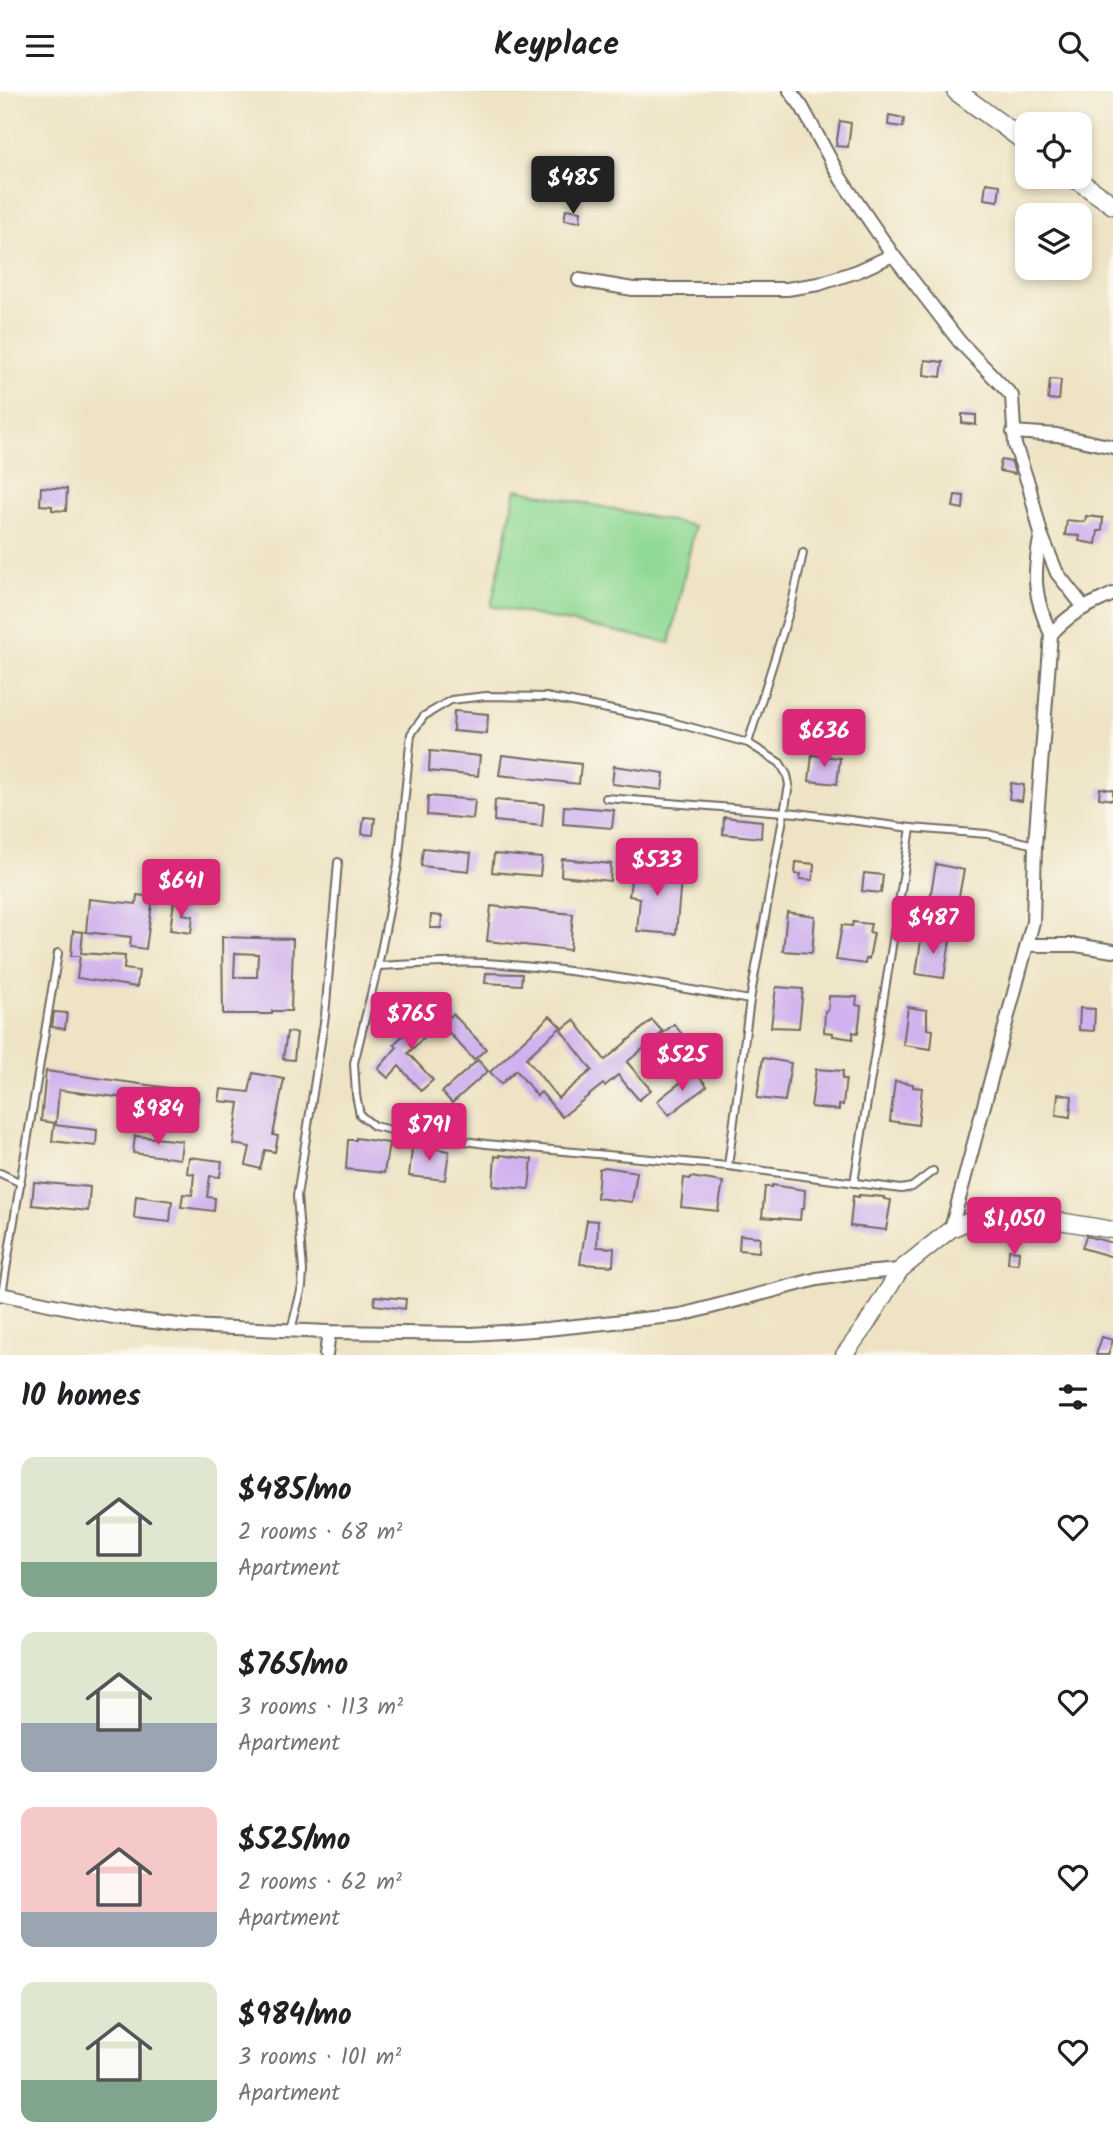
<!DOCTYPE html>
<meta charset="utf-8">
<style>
body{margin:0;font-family:Kalam,sans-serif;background:#f2f2f2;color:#202124;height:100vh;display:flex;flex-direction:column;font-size:26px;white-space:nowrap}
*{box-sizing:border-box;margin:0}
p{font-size:23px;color:#757577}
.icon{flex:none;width:38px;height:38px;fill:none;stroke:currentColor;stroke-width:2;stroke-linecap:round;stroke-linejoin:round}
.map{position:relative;height:1264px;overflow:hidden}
.sheet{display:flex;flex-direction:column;background:#fff;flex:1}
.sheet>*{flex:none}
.controls{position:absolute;left:1015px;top:21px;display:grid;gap:14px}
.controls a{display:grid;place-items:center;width:77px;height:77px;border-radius:14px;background:#fff;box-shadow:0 4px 10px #0003;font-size:35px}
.price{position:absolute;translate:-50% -60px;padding:0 16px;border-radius:7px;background:#db2777;color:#fff;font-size:23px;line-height:46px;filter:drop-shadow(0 2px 4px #0008)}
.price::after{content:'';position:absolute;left:50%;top:42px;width:21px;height:16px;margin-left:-10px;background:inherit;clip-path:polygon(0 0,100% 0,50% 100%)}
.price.active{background:#222;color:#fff}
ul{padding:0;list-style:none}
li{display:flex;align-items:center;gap:21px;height:175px;padding:0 21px}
li span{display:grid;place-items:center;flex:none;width:196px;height:140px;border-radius:14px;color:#555}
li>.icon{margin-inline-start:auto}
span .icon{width:84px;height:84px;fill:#fffc;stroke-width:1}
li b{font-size:30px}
h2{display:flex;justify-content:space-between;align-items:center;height:84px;padding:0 21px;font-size:30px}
header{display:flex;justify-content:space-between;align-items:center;height:91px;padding:0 21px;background:#fff;font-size:32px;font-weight:700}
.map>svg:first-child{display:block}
.green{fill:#90d994;stroke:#5e8260;stroke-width:2}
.building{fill:#d0b2ee;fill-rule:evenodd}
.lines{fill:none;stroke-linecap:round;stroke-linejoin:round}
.service-casing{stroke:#6f6b61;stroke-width:10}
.minor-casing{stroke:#6f6b61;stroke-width:16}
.tertiary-casing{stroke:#6f6b61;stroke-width:19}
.secondary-casing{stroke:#6f6b61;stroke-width:21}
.service{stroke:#fff;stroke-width:6}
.minor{stroke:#fff;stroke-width:12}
.tertiary{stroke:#fff;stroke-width:16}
.secondary{stroke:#fff;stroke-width:18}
</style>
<header><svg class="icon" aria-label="menu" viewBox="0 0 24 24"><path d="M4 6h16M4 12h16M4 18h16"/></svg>Keyplace<svg class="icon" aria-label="search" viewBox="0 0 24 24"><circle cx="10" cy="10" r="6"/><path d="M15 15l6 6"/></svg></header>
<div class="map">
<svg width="1113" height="1264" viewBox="0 0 1113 1264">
<rect width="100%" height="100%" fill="#fbf7ec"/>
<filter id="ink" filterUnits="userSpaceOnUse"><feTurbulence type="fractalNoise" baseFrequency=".0143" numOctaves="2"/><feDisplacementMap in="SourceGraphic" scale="14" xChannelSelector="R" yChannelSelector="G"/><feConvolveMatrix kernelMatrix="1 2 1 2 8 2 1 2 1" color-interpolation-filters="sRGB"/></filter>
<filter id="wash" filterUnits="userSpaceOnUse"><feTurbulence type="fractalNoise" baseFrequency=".00686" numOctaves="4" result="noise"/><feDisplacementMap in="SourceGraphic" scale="28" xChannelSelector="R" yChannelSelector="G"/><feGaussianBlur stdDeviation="1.57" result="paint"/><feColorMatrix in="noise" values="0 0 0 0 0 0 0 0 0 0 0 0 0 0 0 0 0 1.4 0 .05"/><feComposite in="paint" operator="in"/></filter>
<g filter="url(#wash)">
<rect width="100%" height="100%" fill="#eee3c4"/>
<polygon class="green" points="516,398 695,435 670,552 491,515"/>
<g id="blocks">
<g class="building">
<polygon points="889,24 904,27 903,36 888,34"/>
<polygon points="840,30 851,32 848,56 836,55"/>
<polygon points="986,92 1000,94 998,110 984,108"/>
<polygon points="566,118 581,120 580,131 564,129"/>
<polygon points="925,269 943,271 941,286 924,284"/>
<polygon points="1050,288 1061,289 1059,309 1048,308"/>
<polygon points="962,323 976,324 976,334 962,332"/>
<polygon points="1001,369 1012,371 1015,383 999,380"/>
<polygon points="41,396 67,398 66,420 52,419 52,415 40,414"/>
<polygon points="955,404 964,405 963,418 953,416"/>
<polygon points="1086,425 1103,427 1102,440 1098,440 1096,453 1079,450 1080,445 1065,444 1067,429 1085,431"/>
<polygon points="454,620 488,623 487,643 453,640"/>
<polygon points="430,660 480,665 478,685 429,680"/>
<polygon points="502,664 581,673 579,693 499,684"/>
<polygon points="812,664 840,667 837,693 809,690"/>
<polygon points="614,675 664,682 662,699 612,693"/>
<polygon points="1011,692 1024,694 1022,710 1009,708"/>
<polygon points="1100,697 1113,699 1113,709 1099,707"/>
<polygon points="428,705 475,709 473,728 427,724"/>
<polygon points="495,709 544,713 542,735 494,730"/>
<polygon points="564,715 614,719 612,737 563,733"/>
<polygon points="364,726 375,727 373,744 362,743"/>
<polygon points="724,726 762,730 761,747 723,743"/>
<polygon points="423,757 471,762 469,780 421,775"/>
<polygon points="494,763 542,767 540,785 492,781"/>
<polygon points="562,768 611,773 610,790 561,785"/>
<polygon points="796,771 814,773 813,789 800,788 801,783 795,783"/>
<polygon points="936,773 964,779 957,815 929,813"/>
<polygon points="633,774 682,779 676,843 637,840 640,807 629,805"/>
<polygon points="864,782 883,784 881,802 862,800"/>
<polygon points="137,804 153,806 146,858 130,856 131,846 86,841 89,808 136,813"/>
<polygon points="174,810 184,811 183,823 193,825 191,842 170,839"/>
<polygon points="491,815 573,823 570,859 487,850"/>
<polygon points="787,821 815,825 812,862 783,860"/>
<polygon points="431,824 442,825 441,837 430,837"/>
<polygon points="853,831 871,833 869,841 874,842 869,868 866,868 865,873 836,869 842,834 852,835"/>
<polygon points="73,840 83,841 81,862 125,865 124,878 139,880 137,896 77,887 80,865 71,865"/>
<polygon points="922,843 940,845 939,849 950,850 944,887 916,883"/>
<path d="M222,846l71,2 -2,72h-19v3h-49zM235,862l23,1 -1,23h-23z"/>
<polygon points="486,882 522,883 521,894 485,892"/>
<polygon points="776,896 803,898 799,937 771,936"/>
<polygon points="829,905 857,906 856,914 861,915 860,926 858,942 853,941 853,948 833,945 833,942 824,941 825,920 828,920"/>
<polygon points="908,916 927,919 927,938 933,939 931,958 903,954"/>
<polygon points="1080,917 1095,918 1094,940 1079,939"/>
<polygon points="430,919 441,930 408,962 433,989 421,1000 399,975 388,987 378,978 397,956 394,953"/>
<polygon points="54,921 67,922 65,938 52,936"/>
<polygon points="453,923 486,958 474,969 441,933"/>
<polygon points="550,925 561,936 526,967 558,1007 592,979 561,939 574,929 605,969 652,929 663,941 627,971 651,999 639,1009 618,984 605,995 603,993 562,1026 541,1001 537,1005 516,979 501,993 490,981"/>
<polygon points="674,933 704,971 692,981 662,943"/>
<polygon points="287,941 297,942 294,969 283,968"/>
<polygon points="763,967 791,972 785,1010 757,1007"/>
<polygon points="478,969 488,980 452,1012 442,1001"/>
<polygon points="816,978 843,980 842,988 846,988 845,995 843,1014 839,1014 839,1019 811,1016"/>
<polygon points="46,980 199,1001 196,1020 125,1010 125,1007 59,999 56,1032 41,1030"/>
<polygon points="695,980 707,995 669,1024 657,1010"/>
<polygon points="253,982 284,988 273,1044 278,1045 275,1061 265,1059 260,1078 246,1074 250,1056 233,1053 239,1012 219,1010 221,998 249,1001"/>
<polygon points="895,990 913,993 913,996 922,997 918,1034 890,1030"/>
<polygon points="1058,1003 1072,1005 1070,1026 1056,1024"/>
<polygon points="54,1034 97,1039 96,1055 52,1050"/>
<polygon points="135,1045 182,1050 180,1068 133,1062"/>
<polygon points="356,1047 389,1052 384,1082 346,1078 348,1049 356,1049"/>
<polygon points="420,1055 449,1060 445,1089 409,1085 412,1057 419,1057"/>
<polygon points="500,1064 532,1068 529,1098 493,1095 495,1065 500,1066"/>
<polygon points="189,1066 222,1070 220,1086 210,1085 207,1106 215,1107 214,1120 181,1116 183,1103 192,1104 194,1083 187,1082"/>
<polygon points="605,1076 637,1081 632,1111 597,1107 599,1078"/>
<polygon points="691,1086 723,1091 718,1120 681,1116 684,1087 690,1088"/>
<polygon points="34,1091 90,1096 88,1120 32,1114"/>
<polygon points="772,1094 805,1099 804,1118 801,1118 800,1129 762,1126 765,1096 772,1096"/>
<polygon points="859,1104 884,1106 884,1108 891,1109 886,1139 850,1135 853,1105 859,1106"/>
<polygon points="136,1105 172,1110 170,1131 134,1127"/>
<polygon points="587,1129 598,1130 597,1156 614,1157 613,1175 580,1173"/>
<polygon points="740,1144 760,1146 759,1161 739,1159"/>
<polygon points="1086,1145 1113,1152 1113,1166 1082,1157"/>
<polygon points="1009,1159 1019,1160 1018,1173 1008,1172"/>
<polygon points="375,1205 406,1208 405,1218 374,1214"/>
<polygon points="1102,1246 1113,1249 1108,1264 1096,1264"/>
</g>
</g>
</g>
<g filter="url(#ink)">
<use href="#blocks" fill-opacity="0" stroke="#6f6b61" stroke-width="2"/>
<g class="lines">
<defs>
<g id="service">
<polyline points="748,652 792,512 803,462"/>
<polyline points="606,707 797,722 911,737 987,743 1035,754"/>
<path d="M378,875c35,-1 71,-5 107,-3 89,5 177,22 265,37"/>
<polyline points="728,1075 750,909 789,694 787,684 780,672 748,652 664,629 546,606 486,605 451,609 424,625 411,643 398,774 378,875 354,972 356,1004 360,1024 374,1035 400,1041 486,1053 728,1075 901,1098 912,1096 933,1080"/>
<polyline points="0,1082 21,1092"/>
<polyline points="854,1092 911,737"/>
<polyline points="2,1203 58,862"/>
<polyline points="291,1239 302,1196 303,1180 297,1105 325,925 338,771"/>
</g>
<g id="minor">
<polyline points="790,0 802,16 841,88 893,164 959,250 1012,305 1015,354 1029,395 1041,443 1057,482 1083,515"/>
<polyline points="579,189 633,198 787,198 819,193 858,180 893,164"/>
<polyline points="1013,341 1057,344 1113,356"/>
<path d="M1041,443c-8,40 -8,63 10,100"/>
<polyline points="1028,854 1076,854 1113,860"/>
<path d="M951,1138l82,-307 2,-77 16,-211c23,-24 33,-26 62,-40"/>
<polyline points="0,1203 113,1226 187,1235 329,1241 472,1243 547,1238 681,1224 817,1188 850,1183 900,1179"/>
<polyline points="326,1264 329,1241"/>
</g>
<polyline id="tertiary" points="844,1264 866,1234 900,1179 951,1138 974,1128 997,1123 1012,1122 1113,1139"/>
<g id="secondary">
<polyline points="956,0 1027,52"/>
<polyline points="1073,86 1113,114"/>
</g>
</defs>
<use href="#service" class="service-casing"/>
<use href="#minor" class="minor-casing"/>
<use href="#tertiary" class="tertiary-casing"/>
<use href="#secondary" class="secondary-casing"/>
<use href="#service" class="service"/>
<use href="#minor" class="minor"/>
<use href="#tertiary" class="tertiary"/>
<use href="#secondary" class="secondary"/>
</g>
</g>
</svg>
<div class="controls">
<a><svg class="icon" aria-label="locate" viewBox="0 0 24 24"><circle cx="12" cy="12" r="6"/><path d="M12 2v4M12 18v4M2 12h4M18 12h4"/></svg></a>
<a><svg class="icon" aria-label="layers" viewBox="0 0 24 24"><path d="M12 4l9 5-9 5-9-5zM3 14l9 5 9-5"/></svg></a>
</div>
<b class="price active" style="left:573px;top:125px">$485</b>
<b class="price" style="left:824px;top:678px">$636</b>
<b class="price" style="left:657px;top:807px">$533</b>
<b class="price" style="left:181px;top:828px">$641</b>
<b class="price" style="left:933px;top:865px">$487</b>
<b class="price" style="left:411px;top:961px">$765</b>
<b class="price" style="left:682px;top:1002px">$525</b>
<b class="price" style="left:158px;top:1056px">$984</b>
<b class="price" style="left:429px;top:1072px">$791</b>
<b class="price" style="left:1014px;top:1166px">$1,050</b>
</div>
<section class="sheet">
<h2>10 homes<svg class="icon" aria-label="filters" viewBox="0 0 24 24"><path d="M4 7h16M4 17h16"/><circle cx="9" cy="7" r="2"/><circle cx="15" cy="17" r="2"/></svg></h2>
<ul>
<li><span style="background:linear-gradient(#dfe7d0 75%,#7fa58c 0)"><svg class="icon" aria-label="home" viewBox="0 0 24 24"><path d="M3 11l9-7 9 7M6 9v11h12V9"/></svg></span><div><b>$485/mo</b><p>2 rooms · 68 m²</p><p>Apartment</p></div><svg class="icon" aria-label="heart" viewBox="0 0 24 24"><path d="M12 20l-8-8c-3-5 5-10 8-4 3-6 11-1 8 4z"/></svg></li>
<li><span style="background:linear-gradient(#dfe7d0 65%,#9aa5b1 0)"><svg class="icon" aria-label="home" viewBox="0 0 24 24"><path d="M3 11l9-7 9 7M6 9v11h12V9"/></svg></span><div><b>$765/mo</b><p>3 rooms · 113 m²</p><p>Apartment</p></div><svg class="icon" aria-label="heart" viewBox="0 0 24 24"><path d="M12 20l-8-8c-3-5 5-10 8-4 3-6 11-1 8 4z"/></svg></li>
<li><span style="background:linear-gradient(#f6c9c9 75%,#9aa5b1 0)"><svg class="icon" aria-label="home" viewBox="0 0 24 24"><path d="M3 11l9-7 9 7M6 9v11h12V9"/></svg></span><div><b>$525/mo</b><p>2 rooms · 62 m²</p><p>Apartment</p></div><svg class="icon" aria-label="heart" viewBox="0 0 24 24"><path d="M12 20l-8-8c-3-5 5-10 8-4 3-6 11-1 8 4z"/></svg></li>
<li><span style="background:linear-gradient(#dfe7d0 70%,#7fa58c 0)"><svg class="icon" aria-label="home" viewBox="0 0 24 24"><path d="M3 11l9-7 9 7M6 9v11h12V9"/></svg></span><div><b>$984/mo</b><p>3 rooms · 101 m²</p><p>Apartment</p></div><svg class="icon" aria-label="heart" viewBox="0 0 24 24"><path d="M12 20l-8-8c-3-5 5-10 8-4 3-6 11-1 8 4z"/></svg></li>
</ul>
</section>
